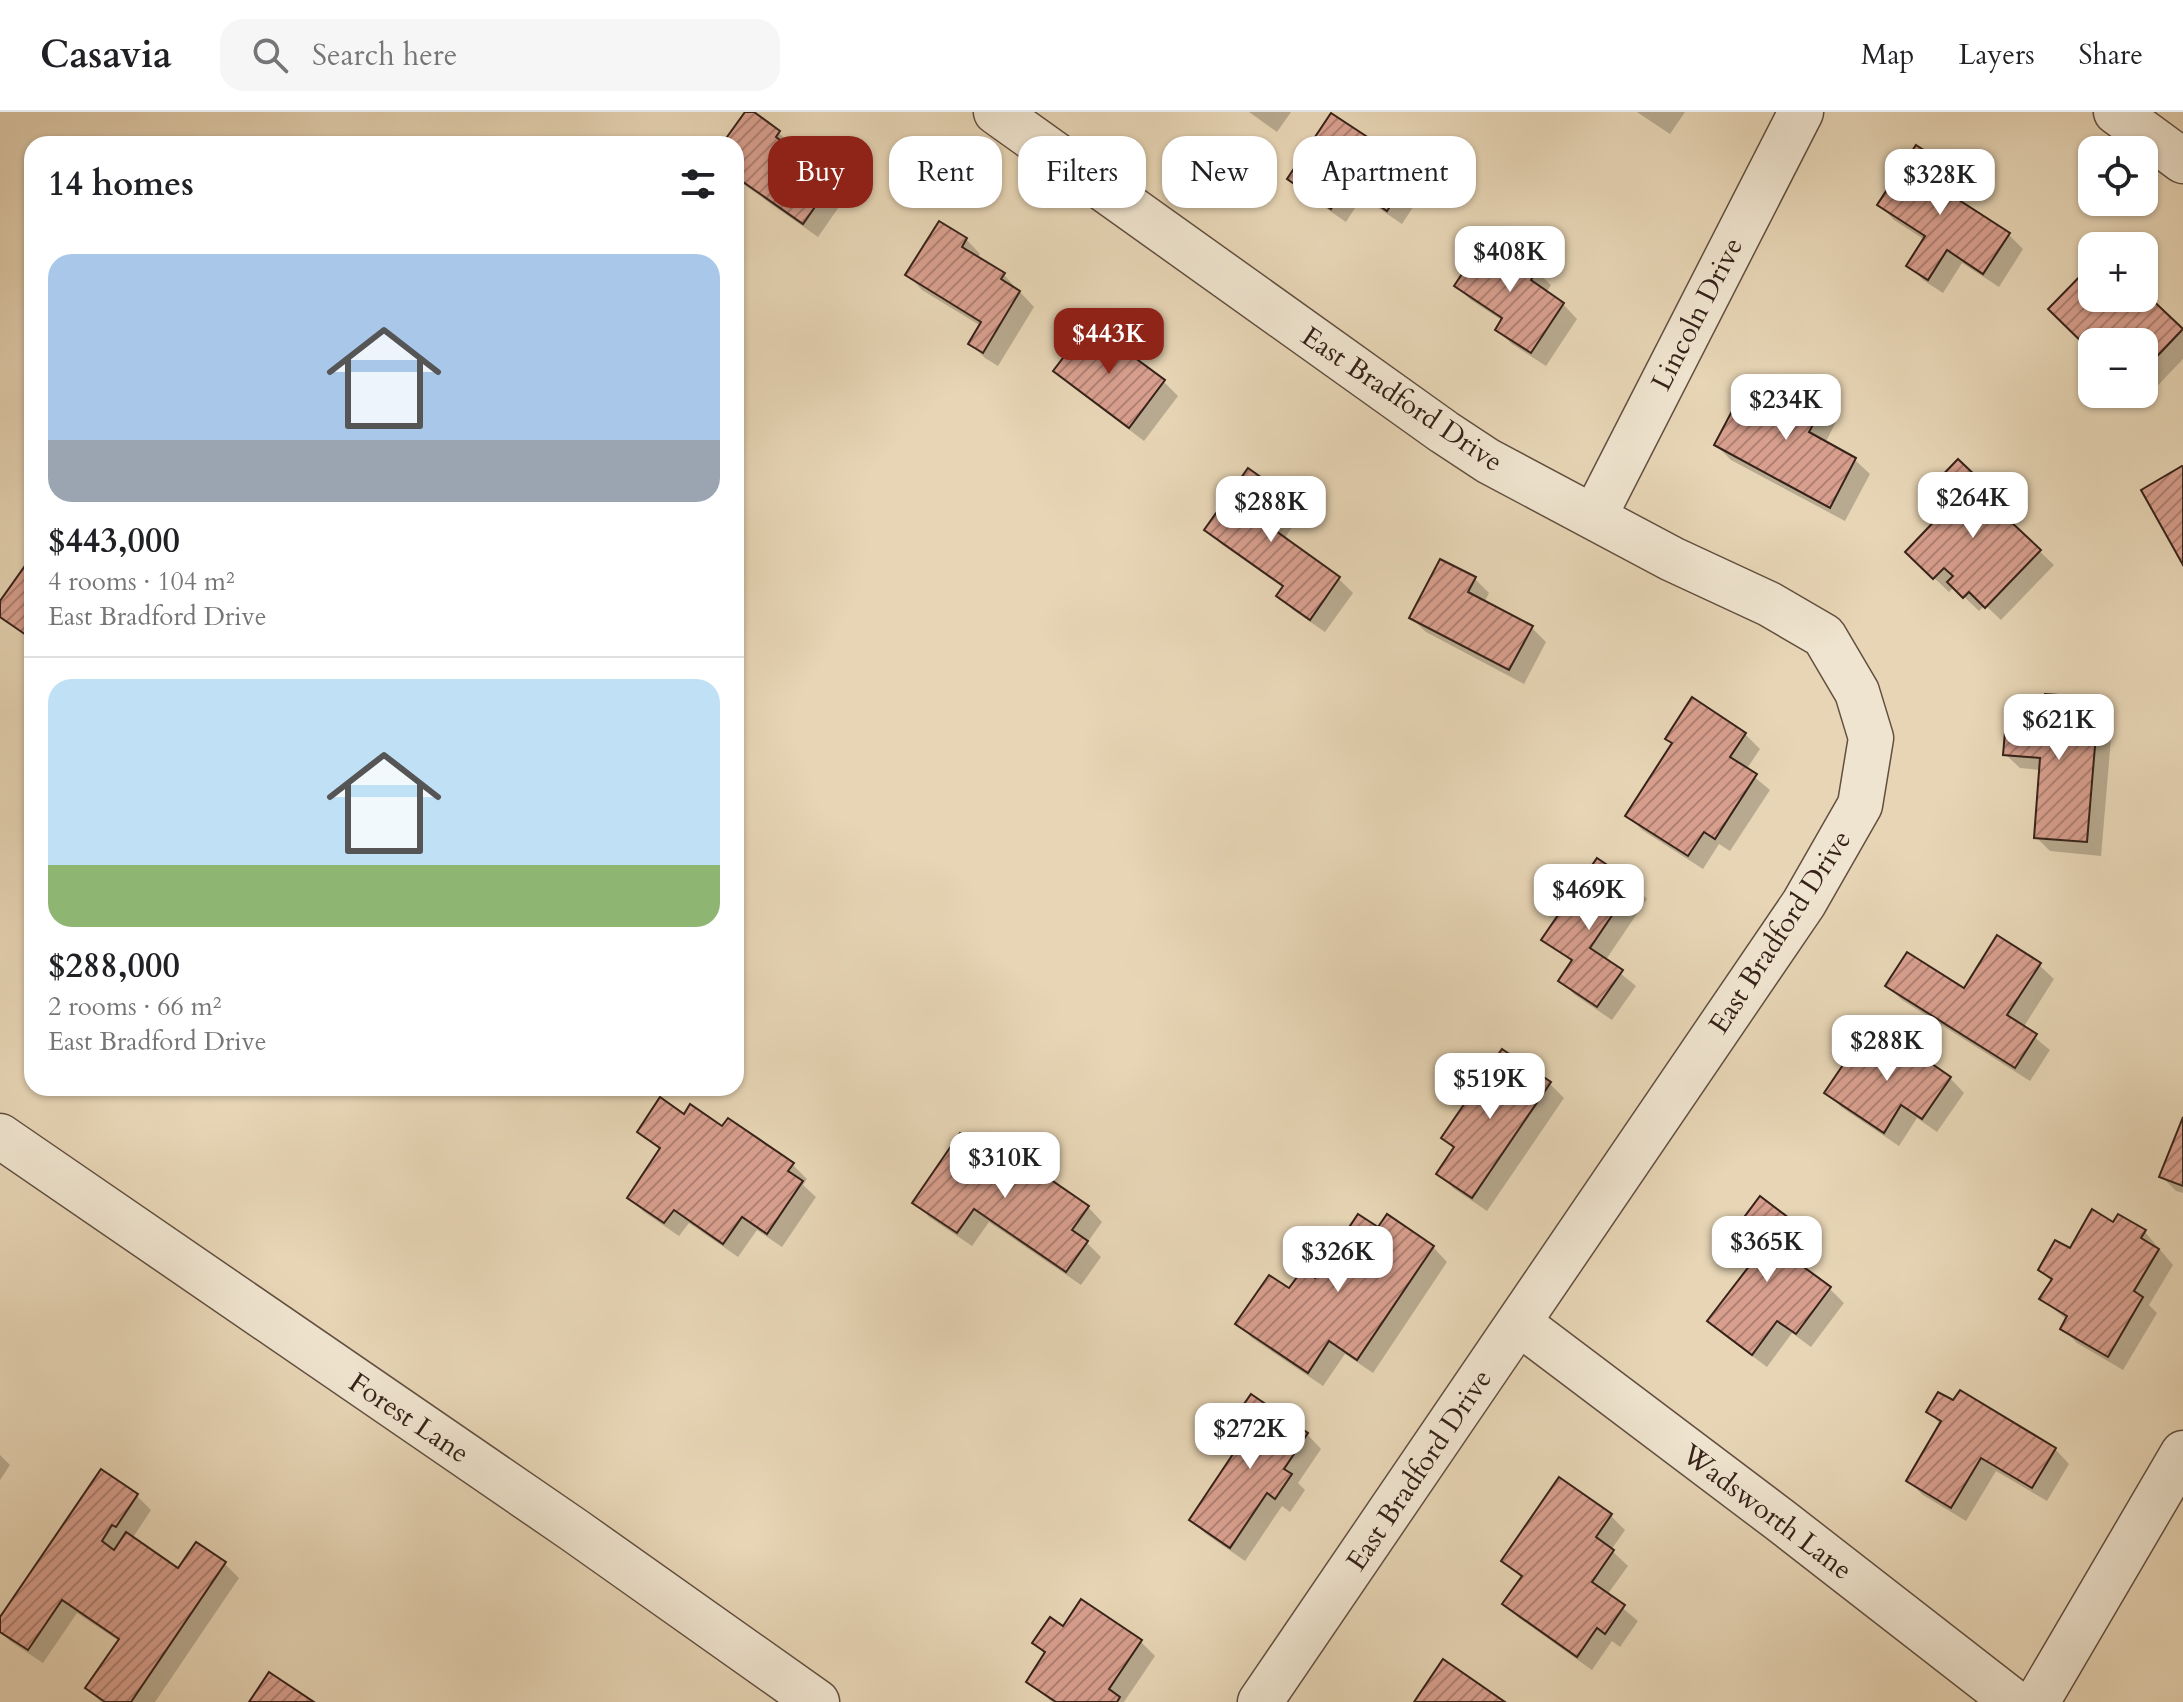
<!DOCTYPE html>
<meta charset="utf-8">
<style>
body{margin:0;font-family:Cardo,serif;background:#f6f6f6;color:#202124;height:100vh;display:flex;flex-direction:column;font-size:30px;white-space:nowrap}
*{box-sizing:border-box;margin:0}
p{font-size:26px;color:#757577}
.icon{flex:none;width:44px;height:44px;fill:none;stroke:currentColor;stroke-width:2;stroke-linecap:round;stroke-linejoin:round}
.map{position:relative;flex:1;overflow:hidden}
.panel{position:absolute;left:24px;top:24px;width:720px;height:960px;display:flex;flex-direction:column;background:#fff;border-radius:24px;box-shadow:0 2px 6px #0004}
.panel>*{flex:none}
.guide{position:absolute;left:768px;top:24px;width:760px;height:72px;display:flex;gap:16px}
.buttons{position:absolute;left:2078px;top:24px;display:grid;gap:16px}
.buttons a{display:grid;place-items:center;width:80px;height:80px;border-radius:16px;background:#fff;box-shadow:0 2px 6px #0004;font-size:40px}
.price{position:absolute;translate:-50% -68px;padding:0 18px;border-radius:16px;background:#fff;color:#222;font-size:26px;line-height:52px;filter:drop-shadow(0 2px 4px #0008)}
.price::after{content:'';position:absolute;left:50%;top:48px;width:24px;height:18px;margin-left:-12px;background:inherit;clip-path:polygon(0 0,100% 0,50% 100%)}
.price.active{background:#8f2418;color:#fff}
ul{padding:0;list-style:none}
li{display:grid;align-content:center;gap:16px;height:424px;padding:0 24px}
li+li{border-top:2px solid #e0e0e0}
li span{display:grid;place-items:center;height:248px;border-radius:24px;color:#555}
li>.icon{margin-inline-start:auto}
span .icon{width:144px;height:144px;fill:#fffc;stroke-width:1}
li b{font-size:34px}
h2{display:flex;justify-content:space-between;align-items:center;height:96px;padding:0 24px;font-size:34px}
.pill{padding:0 28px;border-radius:24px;background:#fff;box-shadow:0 2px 6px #0004;font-size:28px;line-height:72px}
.pill.active{background:#8f2418;color:#fff}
header{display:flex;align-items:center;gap:48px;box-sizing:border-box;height:112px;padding:0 40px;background:#fff;border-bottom:2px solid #e0e0e0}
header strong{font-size:38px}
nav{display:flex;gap:44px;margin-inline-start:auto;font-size:28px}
.search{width:560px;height:72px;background:#f6f6f6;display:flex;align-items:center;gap:20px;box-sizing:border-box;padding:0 28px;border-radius:24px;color:#757577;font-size:30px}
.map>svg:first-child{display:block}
.shadow{fill:#0003}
.building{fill:url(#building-hatch);stroke:#362219;stroke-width:2}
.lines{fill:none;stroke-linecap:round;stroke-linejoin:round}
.minor-casing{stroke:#624f40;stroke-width:47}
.minor{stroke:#efe4cf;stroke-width:44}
.labels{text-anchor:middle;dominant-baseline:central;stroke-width:6;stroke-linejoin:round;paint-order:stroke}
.street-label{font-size:28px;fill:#362219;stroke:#efe4cf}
</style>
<header>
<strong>Casavia</strong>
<div class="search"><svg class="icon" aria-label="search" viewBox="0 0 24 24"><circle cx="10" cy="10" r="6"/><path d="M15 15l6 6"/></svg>Search here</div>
<nav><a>Map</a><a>Layers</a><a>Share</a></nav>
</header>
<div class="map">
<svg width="2183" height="1590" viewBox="0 0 2183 1590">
<defs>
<pattern id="building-hatch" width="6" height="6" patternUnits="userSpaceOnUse" patternTransform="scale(2)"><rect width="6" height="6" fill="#d89f8e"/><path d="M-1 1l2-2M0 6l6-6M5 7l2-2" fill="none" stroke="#b08173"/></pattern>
</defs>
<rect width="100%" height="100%" fill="#e7d5b5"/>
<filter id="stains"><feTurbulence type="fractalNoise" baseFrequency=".0025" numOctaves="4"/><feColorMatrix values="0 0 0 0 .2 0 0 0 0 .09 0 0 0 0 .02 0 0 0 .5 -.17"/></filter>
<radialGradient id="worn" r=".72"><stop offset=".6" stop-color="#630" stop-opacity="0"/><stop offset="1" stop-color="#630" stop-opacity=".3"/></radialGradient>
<g class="shadow">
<polygon points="747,0 778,20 793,35 791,38 833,68 848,82 818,125 736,67 736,32 725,32"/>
<polygon points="1249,0 1291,0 1277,20"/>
<polygon points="1637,0 1685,0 1670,22"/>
<polygon points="1332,4 1374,32 1388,46 1386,50 1409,66 1423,80 1402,112 1362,85 1346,110 1304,81 1290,67"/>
<polygon points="1954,60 1968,74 1958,90 2009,123 2023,137 1999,175 1962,151 1943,181 1923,168 1909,153 1925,128 1894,108 1880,93"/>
<polygon points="966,127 980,142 977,147 1004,163 1034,195 998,254 985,246 970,231 981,214 922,178 908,163"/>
<polygon points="2092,154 2092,186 2144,186 2144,182 2183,220 2183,247 2144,288 2138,282 2144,282 2144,230 2092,230 2092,238 2051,197"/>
<polygon points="1536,159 1551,173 1546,181 1563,192 1577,207 1546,254 1512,232 1497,218 1503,209 1471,188 1456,174"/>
<polygon points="1089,215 1164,270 1178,284 1144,329 1070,273 1055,259"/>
<polygon points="1756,295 1822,296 1836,310 1825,331 1855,348 1870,362 1845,409 1731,348 1716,333"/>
<polygon points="1958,350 2014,404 2008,409 2054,453 2001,508 1985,493 1979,499 1954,475 1949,480 1907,440 1954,409 1963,400"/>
<polygon points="1288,387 1302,401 1284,427 1339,467 1353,481 1325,520 1293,498 1279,484 1284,476 1221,432 1207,417"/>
<polygon points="32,448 32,529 0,504 0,493"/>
<polygon points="1475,467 1489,481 1484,491 1531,515 1546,530 1524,572 1426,520 1411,506"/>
<polygon points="1693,588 1745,622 1760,637 1746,658 1770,678 1730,739 1719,732 1703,757 1642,718 1628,703 1674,633"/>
<polygon points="2098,588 2113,603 2101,744 2050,739 2036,725 2041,658 2020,656 2005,642 2046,602"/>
<polygon points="1633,773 1647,787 1605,849 1636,874 1612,908 1575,883 1561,869 1573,851 1544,827"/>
<polygon points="2039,853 2054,867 2023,916 2050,938 2030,969 1902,888 1887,874 1965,879"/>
<polygon points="1859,953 1950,966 1964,981 1937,1020 1917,1006 1899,1034 1841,995 1827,980"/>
<polygon points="1549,971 1564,986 1487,1099 1453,1076 1439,1061 1455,1037 1444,1026"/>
<polygon points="685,1004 723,1017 793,1053 807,1067 803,1073 816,1085 782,1135 757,1118 738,1145 689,1111 679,1124 644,1100 629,1086 661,1039 639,1020"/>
<polygon points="2183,1010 2183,1081 2176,1079 2161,1064"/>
<polygon points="992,1045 1088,1095 1102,1110 1087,1131 1101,1145 1081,1173 989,1110 972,1134 929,1105 915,1090"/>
<polygon points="1388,1105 1433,1135 1447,1150 1373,1261 1345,1242 1323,1274 1252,1226 1238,1212 1290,1179 1316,1168 1379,1118"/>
<polygon points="1792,1110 1806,1125 1790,1147 1830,1177 1844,1191 1811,1235 1792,1221 1767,1255 1724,1223 1710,1209 1761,1142 1736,1119"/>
<polygon points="2114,1113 2145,1120 2173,1153 2149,1193 2157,1201 2123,1258 2077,1231 2062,1216 2067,1208 2042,1187 2052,1170 2040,1158"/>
<polygon points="1929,1300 2055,1337 2069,1352 2047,1389 1996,1359 1966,1409 1923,1383 1908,1369 1941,1313"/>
<polygon points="1234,1311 1307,1322 1321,1337 1298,1371 1305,1378 1290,1400 1282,1394 1245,1449 1206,1422 1191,1408 1247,1324"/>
<polygon points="0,1343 10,1353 0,1368"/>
<polygon points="137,1384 151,1398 132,1427 179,1459 225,1452 239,1466 155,1590 101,1590 87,1576 119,1529 77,1501 43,1551 10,1529 0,1519 0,1509"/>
<polygon points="1610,1403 1625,1418 1611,1438 1628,1454 1607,1483 1638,1509 1620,1535 1612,1529 1592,1558 1519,1506 1504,1492 1522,1466 1503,1449"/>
<polygon points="1064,1517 1141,1530 1155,1544 1124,1590 1052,1590 1028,1570 1046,1543 1035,1531"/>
</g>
<g class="building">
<polygon points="745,0 754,0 780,19 776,25 835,66 803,112 736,65 736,32 722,32"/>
<polygon points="1331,1 1375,30 1370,37 1410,64 1387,99 1347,72 1331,97 1287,67"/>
<polygon points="1916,33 1955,58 1942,77 2010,121 1983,162 1947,138 1928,168 1906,154 1925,124 1877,93"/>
<polygon points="939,109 967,126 962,135 1005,161 1001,167 1020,179 983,241 968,232 981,210 905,163"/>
<polygon points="1487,124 1538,157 1531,168 1564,191 1531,241 1495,218 1502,206 1454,174"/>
<polygon points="2092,152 2092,186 2144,186 2144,180 2183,217 2144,258 2144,230 2092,230 2092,240 2048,197"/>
<polygon points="1089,212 1165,268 1129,316 1053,259"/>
<polygon points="1770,265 1823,294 1809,320 1856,346 1830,396 1714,333 1740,284 1756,292"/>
<polygon points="1958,347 2001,388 1994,394 2041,438 1985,496 1969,480 1963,486 1947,470 1953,464 1944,456 1933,467 1905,440 1945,398 1954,406 1961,400 1933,373"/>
<polygon points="2182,354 2183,355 2183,453 2141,378"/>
<polygon points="1248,356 1289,385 1269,414 1340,465 1310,508 1276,484 1283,474 1204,418"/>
<polygon points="32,444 32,521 29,525 0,505 0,489"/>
<polygon points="1440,447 1476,465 1468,480 1533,514 1509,558 1409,506"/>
<polygon points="2045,582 2099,586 2087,730 2034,726 2040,646 2003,643 2007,597 2044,600"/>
<polygon points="1692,585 1746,621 1730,645 1757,662 1715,727 1704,720 1688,744 1625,704 1672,631 1665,627"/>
<polygon points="1597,746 1634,771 1590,836 1623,858 1597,895 1558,869 1572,848 1541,828"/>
<polygon points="1997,823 2041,851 2007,903 2037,922 2015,956 1885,874 1907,840 1964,876"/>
<polygon points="1881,917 1951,965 1922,1007 1901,993 1884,1021 1824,981 1849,944 1859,950"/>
<polygon points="1502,937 1551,970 1472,1086 1436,1062 1454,1035 1441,1026"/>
<polygon points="660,985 684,1002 690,992 722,1014 728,1006 794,1051 788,1059 803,1069 767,1122 742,1105 723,1132 674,1098 664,1111 627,1086 660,1036 637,1020"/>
<polygon points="2183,1005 2183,1074 2159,1065"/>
<polygon points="960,1021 992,1042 999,1032 1089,1094 1072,1118 1088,1129 1066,1160 974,1097 957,1121 912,1091"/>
<polygon points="1760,1084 1793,1109 1775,1134 1831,1175 1796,1222 1777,1209 1752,1243 1707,1209 1760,1140 1733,1120"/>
<polygon points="2092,1097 2113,1110 2118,1102 2146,1118 2141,1126 2159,1137 2134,1179 2143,1185 2108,1245 2060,1217 2067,1204 2039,1187 2052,1167 2038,1158 2055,1128 2070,1136"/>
<polygon points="1358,1102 1378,1115 1387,1102 1434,1134 1357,1248 1329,1229 1308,1261 1235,1212 1269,1163 1289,1176 1303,1157 1315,1166"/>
<polygon points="1960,1278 2056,1336 2032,1376 1981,1346 1951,1396 1906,1369 1941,1309 1926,1300 1938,1280 1953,1288"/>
<polygon points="1251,1282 1308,1321 1284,1357 1292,1362 1275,1387 1267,1381 1230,1436 1189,1408 1247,1321 1231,1311"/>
<polygon points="101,1357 138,1382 116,1415 112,1413 102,1429 114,1438 126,1420 178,1456 196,1430 226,1450 131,1590 105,1590 85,1576 119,1527 62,1488 28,1538 0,1520 0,1505"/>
<polygon points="1559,1365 1612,1402 1596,1425 1614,1438 1592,1470 1625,1493 1605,1522 1597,1516 1577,1545 1502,1492 1522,1464 1501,1449"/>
<polygon points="1081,1487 1142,1528 1109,1577 1120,1585 1117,1590 1056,1590 1026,1570 1045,1540 1032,1531 1050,1505 1063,1514"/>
<polygon points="1443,1547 1505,1590 1414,1590"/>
<polygon points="269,1560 314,1590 249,1590"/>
</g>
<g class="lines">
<defs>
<g id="minor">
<polyline points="996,0 1444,320 1488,349 1672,447 1769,492 1824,524 1857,580 1871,626 1860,693 1804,791 1260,1590"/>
<polyline points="2116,0 2183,49"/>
<polyline points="1594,405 1801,0"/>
<polyline points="0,1024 574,1418 817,1590"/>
<polyline points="1519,1211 1780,1408 2014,1590"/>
<polyline points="2037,1590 2183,1341"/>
</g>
</defs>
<use href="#minor" class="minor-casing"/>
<use href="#minor" class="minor"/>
</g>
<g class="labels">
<g class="street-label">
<text transform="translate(1697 202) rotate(-63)">Lincoln Drive</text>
<text transform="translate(1402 287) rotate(34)">East Bradford Drive</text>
<text transform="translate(1780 820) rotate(-57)">East Bradford Drive</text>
<text transform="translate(409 1306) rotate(34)">Forest Lane</text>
<text transform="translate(1419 1358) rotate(-56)">East Bradford Drive</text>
<text transform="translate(1767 1400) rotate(37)">Wadsworth Lane</text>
</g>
</g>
<rect width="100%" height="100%" filter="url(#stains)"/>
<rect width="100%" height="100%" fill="url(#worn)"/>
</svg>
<div class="buttons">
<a><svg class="icon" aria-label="locate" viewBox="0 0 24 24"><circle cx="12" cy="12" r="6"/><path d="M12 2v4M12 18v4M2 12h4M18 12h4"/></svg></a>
<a>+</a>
<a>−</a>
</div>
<b class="price" style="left:1940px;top:105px">$328K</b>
<b class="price" style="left:1510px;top:182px">$408K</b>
<b class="price active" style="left:1109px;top:264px">$443K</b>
<b class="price" style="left:1786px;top:330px">$234K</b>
<b class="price" style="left:1973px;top:428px">$264K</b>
<b class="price" style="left:1271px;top:432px">$288K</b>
<b class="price" style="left:2059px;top:650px">$621K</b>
<b class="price" style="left:1589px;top:820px">$469K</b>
<b class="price" style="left:1887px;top:971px">$288K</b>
<b class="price" style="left:1490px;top:1009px">$519K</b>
<b class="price" style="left:1005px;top:1088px">$310K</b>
<b class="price" style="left:1767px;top:1172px">$365K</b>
<b class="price" style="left:1338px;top:1182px">$326K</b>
<b class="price" style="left:1250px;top:1359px">$272K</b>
<div class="guide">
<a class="pill active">Buy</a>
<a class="pill">Rent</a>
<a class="pill">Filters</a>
<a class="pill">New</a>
<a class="pill">Apartment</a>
</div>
<section class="panel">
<h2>14 homes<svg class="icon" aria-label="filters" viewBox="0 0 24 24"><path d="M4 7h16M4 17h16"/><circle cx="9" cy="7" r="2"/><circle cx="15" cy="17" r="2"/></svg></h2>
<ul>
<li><span style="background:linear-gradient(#a9c7e8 75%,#9aa5b1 0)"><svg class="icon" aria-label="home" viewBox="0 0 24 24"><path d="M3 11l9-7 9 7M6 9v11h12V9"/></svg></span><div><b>$443,000</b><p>4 rooms · 104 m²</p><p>East Bradford Drive</p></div></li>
<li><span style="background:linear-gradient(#bfe0f5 75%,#8fb573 0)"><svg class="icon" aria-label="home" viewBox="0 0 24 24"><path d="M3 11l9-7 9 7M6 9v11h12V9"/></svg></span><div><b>$288,000</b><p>2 rooms · 66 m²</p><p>East Bradford Drive</p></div></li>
</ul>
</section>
</div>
